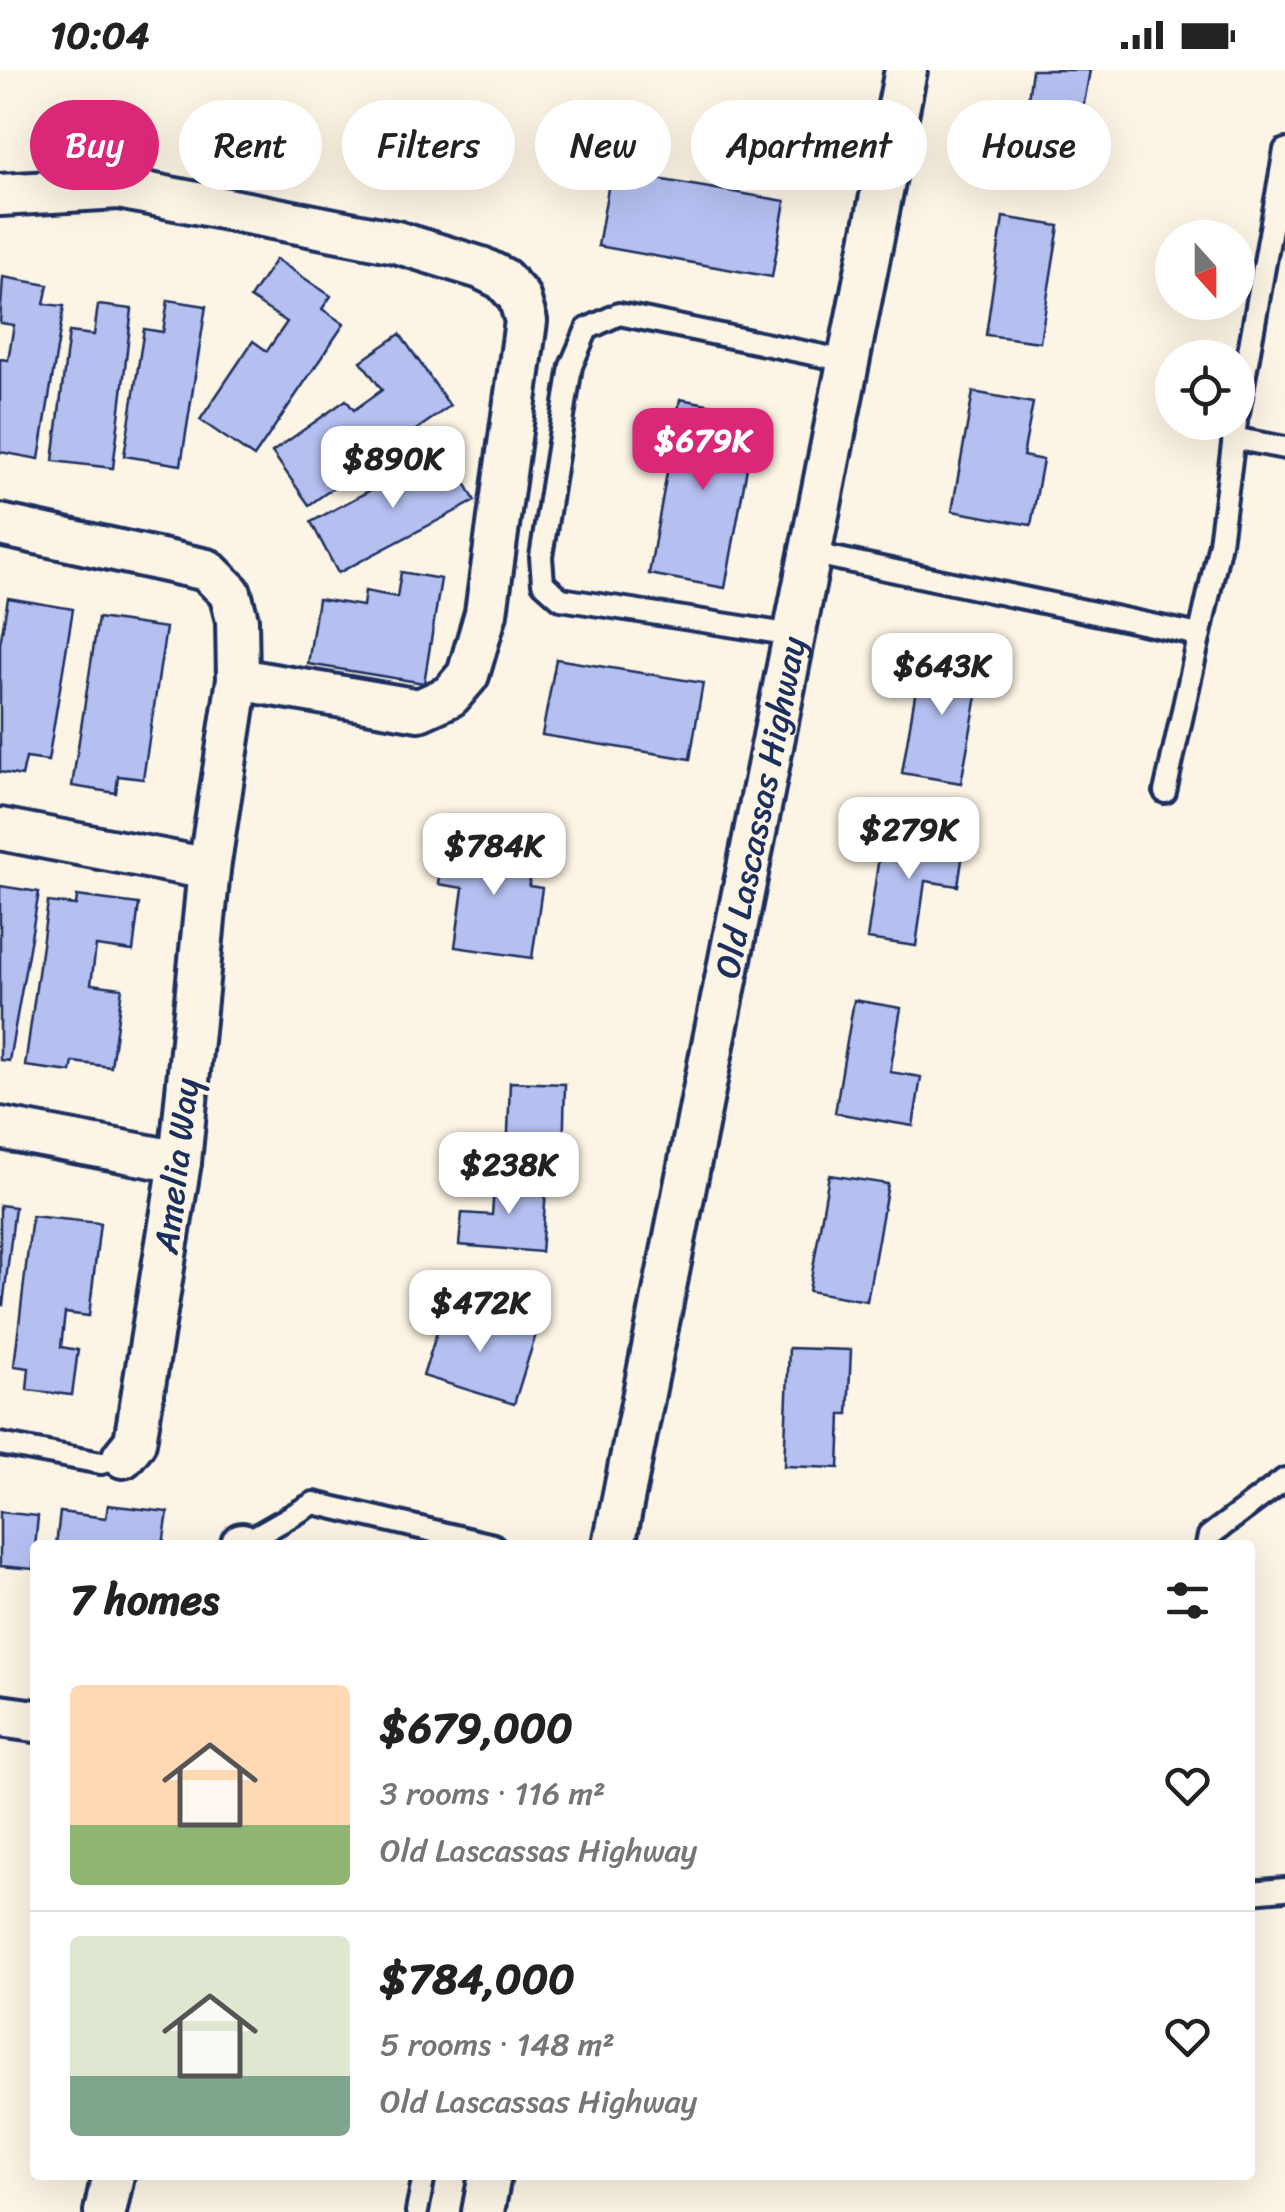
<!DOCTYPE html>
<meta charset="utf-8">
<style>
body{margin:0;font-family:Sriracha,sans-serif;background:#f2f2f2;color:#222;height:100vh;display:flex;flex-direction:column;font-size:38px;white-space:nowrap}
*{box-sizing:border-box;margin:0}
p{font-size:32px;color:#767676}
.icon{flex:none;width:55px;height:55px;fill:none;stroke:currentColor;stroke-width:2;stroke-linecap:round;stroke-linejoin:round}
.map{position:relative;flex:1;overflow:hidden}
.side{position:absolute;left:30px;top:1470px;width:1225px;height:640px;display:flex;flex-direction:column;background:#fff;border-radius:10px;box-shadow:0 10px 40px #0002}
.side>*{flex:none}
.guide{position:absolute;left:30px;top:30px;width:1225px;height:90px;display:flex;gap:20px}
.needle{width:65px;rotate:159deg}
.fabs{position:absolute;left:1155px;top:150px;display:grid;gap:20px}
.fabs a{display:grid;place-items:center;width:100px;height:100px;border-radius:50%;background:#fff;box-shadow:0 10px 40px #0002;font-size:50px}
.price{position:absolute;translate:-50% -85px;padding:0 22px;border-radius:20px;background:#fff;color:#222;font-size:32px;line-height:65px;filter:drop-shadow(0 2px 5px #0008)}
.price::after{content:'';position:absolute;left:50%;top:60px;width:30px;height:22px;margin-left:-15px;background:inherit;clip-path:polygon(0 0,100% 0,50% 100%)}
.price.current{background:#db2777;color:#fff}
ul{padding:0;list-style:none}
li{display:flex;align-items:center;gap:30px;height:250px;padding:0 40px}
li+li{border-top:2px solid #e0e0e0}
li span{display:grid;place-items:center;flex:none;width:280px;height:200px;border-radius:10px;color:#555}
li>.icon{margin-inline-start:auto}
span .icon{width:120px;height:120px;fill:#fffc;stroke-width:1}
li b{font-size:42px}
h2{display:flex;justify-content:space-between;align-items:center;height:120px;padding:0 40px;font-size:42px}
.pill{padding:0 35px;border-radius:45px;background:#fff;box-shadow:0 10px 40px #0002;font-size:35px;line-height:90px}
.pill.current{background:#db2777;color:#fff}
.status{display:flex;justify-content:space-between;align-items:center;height:70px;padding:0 50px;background:#fff;direction:ltr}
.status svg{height:28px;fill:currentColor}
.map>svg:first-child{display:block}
.building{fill:#b5c0f1;stroke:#1b2f5e;stroke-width:2.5}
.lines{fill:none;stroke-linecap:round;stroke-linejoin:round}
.lane-casing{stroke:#1b2f5e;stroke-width:28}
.street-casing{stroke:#1b2f5e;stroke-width:48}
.lane{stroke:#fcf5e5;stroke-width:20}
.street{stroke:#fcf5e5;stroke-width:40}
.labels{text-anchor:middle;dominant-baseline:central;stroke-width:8;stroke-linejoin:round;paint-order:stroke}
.street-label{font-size:35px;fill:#1b2f5e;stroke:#fcf5e5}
</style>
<div class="status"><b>10:04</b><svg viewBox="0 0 49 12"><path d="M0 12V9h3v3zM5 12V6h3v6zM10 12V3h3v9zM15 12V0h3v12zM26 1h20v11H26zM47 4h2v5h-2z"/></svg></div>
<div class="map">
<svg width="1285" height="2142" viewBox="0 0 1285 2142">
<rect width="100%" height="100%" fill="#fcf5e5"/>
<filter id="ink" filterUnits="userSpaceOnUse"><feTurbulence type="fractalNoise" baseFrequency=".01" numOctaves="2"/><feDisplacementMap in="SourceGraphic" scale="20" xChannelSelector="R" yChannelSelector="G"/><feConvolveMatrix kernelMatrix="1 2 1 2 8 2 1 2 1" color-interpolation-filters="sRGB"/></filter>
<g filter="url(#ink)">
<g class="building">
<polygon points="1032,0 1090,0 1072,101 1019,95"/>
<polygon points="611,101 785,131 772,207 598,176"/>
<polygon points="1003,147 1059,156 1040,272 986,265"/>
<polygon points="276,189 331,226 322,239 344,254 254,387 200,350 253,271 267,281 287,252 250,228"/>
<polygon points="3,207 48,215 44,234 64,236 39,389 0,382 0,289 8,290 14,255 0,253"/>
<polygon points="168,230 206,236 181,395 124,386 144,259 163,262"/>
<polygon points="98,235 132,239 113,398 53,391 69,262 94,265"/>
<polygon points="400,264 450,336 309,435 272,382 346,330 354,340 382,320 361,291"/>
<polygon points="973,322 1033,333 1023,386 1043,390 1031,455 952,441"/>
<polygon points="680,329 757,343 725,518 649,504"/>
<polygon points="447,379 475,431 338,503 311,452"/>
<polygon points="401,502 441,509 424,613 308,594 318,529 363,536 365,521 397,527"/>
<polygon points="8,528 73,539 48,691 26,688 22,706 0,702 0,574"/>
<polygon points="98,548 166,558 143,709 118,706 116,723 72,716"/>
<polygon points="922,583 983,593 961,713 902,703"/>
<polygon points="556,589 703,613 690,689 542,665"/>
<polygon points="883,759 965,771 958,816 925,811 916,876 867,869"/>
<polygon points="506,769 535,773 529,816 542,818 532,888 455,877 463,818 438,814 443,776 504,784"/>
<polygon points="0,816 39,822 9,991 0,990"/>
<polygon points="77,826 139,834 133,881 96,876 91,914 122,918 111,997 73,992 71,1002 25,996 48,832 76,835"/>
<polygon points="854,930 901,938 890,1002 921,1007 913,1056 835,1043"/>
<polygon points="510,1012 565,1014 563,1089 507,1087"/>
<polygon points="495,1105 547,1109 541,1182 459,1175 462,1143 492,1145"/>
<polygon points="829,1105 888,1114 867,1231 809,1221"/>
<polygon points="0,1135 15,1137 3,1235 0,1234"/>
<polygon points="32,1146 100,1153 89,1246 65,1243 61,1277 78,1280 72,1325 27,1320 29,1298 14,1296"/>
<polygon points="445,1237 536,1264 514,1334 423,1306"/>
<polygon points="789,1278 851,1280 848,1344 841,1344 839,1398 784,1396"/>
<polygon points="108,1435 168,1442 163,1475 56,1475 60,1442 106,1448"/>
<polygon points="0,1442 38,1446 33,1499 0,1496"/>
</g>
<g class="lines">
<defs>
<g id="lane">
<polyline points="1238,343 1285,80"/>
<polyline points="1233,368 1285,378"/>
<polyline points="810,483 1199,565"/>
<polyline points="793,565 561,529 543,513 541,487 571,296 587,259 619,244 847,291"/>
<polyline points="1165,722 1220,473 1236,352"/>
<polyline points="0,1374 101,1393 123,1387"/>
<polyline points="242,1474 314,1433 493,1475"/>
<polyline points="1207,1475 1209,1466 1285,1409"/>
<polyline points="1250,1822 1285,1819"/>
<polyline points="417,2142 424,2105"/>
</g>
<g id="street">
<polyline points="0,125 119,118 396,172 481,198 503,209 519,227 526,251 486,543 468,605 450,626 419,640 238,609"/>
<polyline points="0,455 207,500 230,523 237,550 238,609 209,799 180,1092 135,1372 123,1387"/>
<polyline points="0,759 209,799"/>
<polyline points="0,1058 180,1092"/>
<polyline points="242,1475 242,1474"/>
<path id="s1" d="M614,1475l292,-1475"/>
<polyline points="0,1646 35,1651"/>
<polyline points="105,2142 113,2105"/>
<polyline points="483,2142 490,2105"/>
</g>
</defs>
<use href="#lane" class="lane-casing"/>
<use href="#street" class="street-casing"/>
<use href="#lane" class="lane"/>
<use href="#street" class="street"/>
</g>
</g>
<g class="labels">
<g class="street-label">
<text stroke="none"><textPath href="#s1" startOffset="752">Old Lascassas Highway</textPath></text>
<text transform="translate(176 1096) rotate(-83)">Amelia Way</text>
</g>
</g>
</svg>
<div class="fabs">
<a><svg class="needle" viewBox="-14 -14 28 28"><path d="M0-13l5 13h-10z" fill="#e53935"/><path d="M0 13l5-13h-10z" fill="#767676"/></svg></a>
<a><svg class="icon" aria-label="locate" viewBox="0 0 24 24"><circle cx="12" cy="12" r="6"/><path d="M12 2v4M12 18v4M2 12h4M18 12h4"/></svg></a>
</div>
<b class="price current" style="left:703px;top:423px">$679K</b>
<b class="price" style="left:393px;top:441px">$890K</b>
<b class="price" style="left:942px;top:648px">$643K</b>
<b class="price" style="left:909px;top:812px">$279K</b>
<b class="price" style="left:494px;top:828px">$784K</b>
<b class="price" style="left:509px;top:1147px">$238K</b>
<b class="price" style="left:480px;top:1285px">$472K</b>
<div class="guide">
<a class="pill current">Buy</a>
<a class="pill">Rent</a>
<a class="pill">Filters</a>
<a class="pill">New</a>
<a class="pill">Apartment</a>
<a class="pill">House</a>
</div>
<section class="side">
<h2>7 homes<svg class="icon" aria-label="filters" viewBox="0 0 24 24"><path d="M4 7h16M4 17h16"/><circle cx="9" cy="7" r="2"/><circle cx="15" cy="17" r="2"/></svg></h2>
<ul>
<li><span style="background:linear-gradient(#ffd9b3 70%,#8fb573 0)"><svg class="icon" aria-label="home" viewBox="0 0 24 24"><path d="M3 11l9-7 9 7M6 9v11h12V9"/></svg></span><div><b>$679,000</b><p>3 rooms · 116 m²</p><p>Old Lascassas Highway</p></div><svg class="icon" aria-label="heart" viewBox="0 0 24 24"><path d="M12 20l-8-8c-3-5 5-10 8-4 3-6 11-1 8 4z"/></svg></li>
<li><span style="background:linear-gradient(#dfe7d0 70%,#7fa58c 0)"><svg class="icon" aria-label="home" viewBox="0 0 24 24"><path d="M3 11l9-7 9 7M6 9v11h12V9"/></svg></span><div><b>$784,000</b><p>5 rooms · 148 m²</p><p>Old Lascassas Highway</p></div><svg class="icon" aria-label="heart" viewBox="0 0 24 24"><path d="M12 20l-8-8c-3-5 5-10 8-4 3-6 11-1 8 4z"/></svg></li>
</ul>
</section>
</div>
